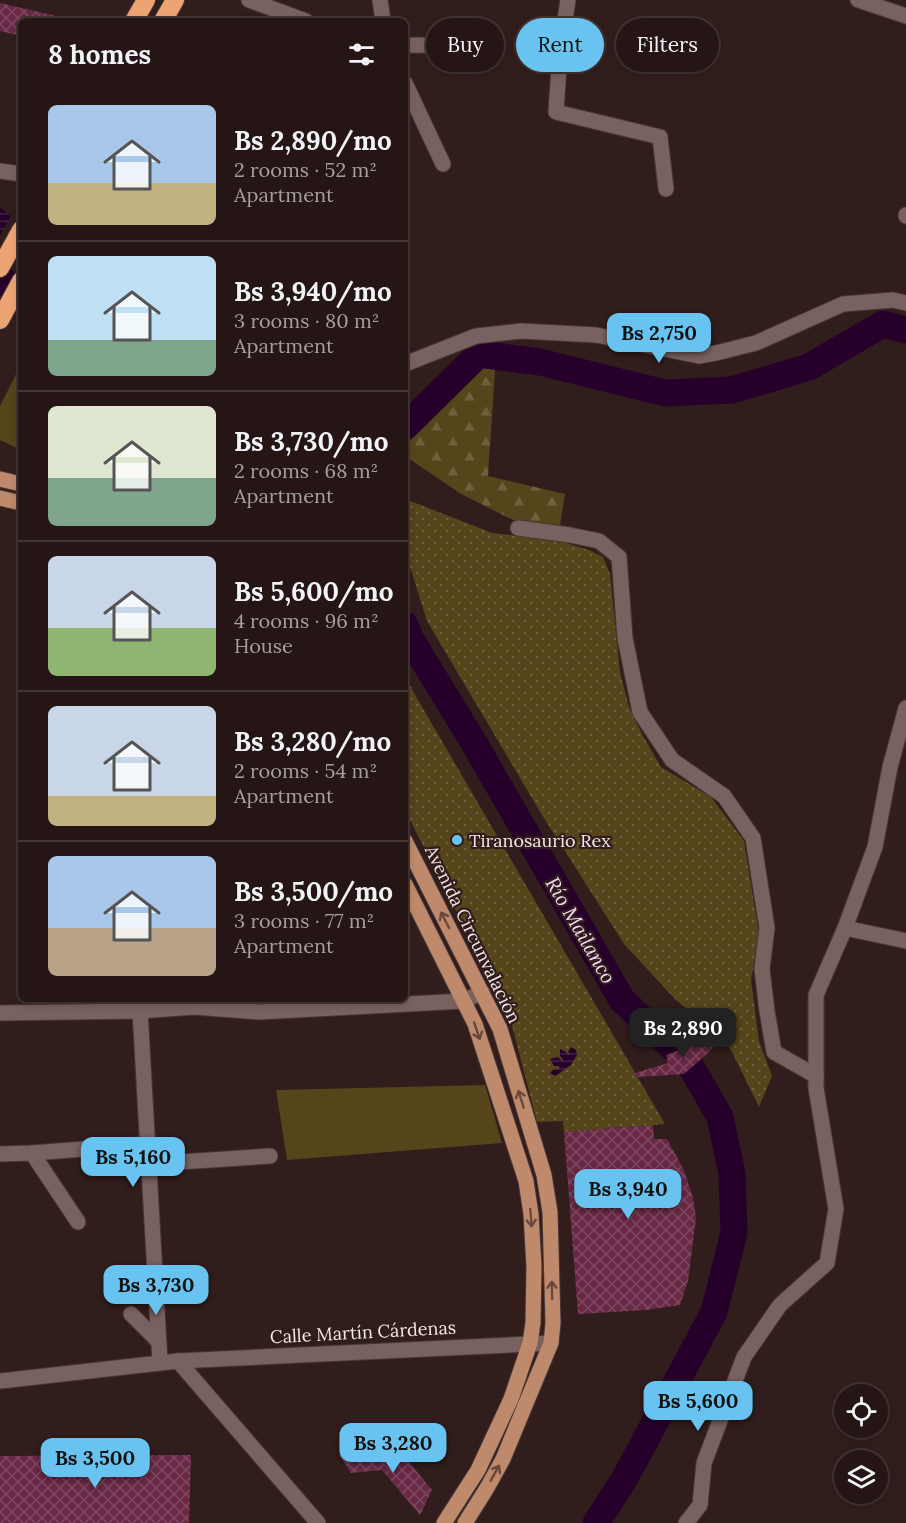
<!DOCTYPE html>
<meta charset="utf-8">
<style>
body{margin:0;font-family:Lora,serif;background:#312322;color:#f1f3f6;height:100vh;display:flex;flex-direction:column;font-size:22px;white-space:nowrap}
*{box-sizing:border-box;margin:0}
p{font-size:20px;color:#a39fa0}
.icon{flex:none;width:33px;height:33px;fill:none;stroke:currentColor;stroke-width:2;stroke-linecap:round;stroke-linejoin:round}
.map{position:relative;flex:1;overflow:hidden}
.details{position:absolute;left:18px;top:18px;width:390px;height:984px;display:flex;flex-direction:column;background:#251615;border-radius:9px;box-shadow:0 3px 9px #0003,0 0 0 2px #423534}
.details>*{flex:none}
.top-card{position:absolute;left:426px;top:18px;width:390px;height:54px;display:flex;gap:12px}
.buttons{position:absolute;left:834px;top:1384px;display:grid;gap:12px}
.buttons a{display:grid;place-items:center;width:54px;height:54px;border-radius:50%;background:#251615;box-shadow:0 3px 9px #0003,0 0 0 2px #423534;font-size:30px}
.price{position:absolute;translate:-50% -51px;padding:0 14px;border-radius:12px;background:#69c3f1;color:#111;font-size:20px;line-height:39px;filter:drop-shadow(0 2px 3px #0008)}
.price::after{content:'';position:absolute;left:50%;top:36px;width:18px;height:14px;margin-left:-9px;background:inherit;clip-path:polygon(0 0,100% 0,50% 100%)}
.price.on{background:#222;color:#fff}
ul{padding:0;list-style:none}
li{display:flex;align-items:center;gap:18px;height:150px;padding:0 30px}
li+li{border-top:2px solid #423534}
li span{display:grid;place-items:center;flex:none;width:168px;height:120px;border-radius:9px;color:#555}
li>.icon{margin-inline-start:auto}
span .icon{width:72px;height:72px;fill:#fffc;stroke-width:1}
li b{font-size:26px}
h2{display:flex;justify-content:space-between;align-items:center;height:72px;padding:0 30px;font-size:26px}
.pill{padding:0 21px;border-radius:27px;background:#251615;box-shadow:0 3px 9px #0003,0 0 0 2px #423534;font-size:21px;line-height:54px}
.pill.on{background:#69c3f1;color:#111}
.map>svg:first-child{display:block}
.forest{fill:url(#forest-firs)}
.park{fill:url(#park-dots)}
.pitch{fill:#56441b}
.water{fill:url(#water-rules)}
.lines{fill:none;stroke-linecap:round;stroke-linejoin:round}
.river{stroke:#26002b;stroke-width:27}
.building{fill:url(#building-cross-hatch)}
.minor-casing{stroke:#483837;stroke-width:17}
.major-casing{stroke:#483837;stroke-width:17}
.highway-casing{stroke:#483837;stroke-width:20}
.minor{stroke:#79615f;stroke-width:15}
.major{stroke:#bf896b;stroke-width:15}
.highway{stroke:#eda473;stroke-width:18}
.oneway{stroke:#6a483c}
.poi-dot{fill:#69c3f1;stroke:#311d1c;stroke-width:2}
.labels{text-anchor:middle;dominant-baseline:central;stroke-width:4.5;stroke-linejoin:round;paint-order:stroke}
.poi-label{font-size:18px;fill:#f4e6e5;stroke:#311d1c;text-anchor:start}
.street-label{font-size:18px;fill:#f4e6e5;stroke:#311d1c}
.water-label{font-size:20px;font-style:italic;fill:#f4d8f7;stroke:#311d1c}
</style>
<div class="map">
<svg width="906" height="1523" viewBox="0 0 906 1523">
<defs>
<pattern id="forest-firs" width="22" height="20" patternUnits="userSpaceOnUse" patternTransform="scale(1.5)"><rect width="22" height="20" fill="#56441b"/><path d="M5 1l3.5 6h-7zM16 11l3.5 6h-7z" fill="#6f5f3c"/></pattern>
<pattern id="park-dots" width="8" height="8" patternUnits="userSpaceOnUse" patternTransform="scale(1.5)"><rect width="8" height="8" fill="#56441b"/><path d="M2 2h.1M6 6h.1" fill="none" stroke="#6f5f3c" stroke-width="1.8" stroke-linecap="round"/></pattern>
<pattern id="water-rules" width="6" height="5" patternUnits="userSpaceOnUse" patternTransform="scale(1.5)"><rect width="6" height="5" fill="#26002b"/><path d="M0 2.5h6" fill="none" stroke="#46254a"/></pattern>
<pattern id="building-cross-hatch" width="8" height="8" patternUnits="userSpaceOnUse" patternTransform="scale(1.5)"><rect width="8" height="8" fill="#692946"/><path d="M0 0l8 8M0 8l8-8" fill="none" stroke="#7f4861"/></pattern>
</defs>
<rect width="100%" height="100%" fill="#311d1c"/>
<polygon class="forest" points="479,354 496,356 488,476 565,494 560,525 513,520 461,494 405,456 405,427"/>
<g class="park">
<polygon points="405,497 408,500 492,533 555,540 589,550 603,557 610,574 620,672 629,707 643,736 661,767 711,797 744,841 759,934 751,980 759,1041 772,1076 759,1107 733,1054 721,1034 713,1025 697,1018 674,998 624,944 542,815 427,621 405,551"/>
<polygon points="405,676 418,700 665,1124 564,1132 563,1121 537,1122 510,1018 405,810"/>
</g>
<g class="pitch">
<polygon points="21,364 21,450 0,440 0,406"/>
<polygon points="485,1085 502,1143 287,1160 276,1090"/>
</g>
<g class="water">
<polygon points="0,208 11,216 0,235"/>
<polygon points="571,1047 576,1050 577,1055 571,1065 555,1076 550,1073 554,1069 559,1069 559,1066 554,1066 550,1059 558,1057 562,1061 563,1059 560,1056 560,1049 566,1052 568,1055 570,1054 568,1052"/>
</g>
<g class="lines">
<g class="river">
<polyline points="0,278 21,296"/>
<polyline points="405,427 479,354 540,362 665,393 732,390 809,367 883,324 906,330"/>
<polyline points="405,625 410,638 474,743 622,1000 689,1063 720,1117 732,1174 734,1233 714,1312 625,1478 596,1523"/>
</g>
</g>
<g class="building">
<polygon points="0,3 56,16 55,21 21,21 21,36 0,31"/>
<polygon points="728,1032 706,1055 684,1074 636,1077 635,1073 668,1063 666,1055"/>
<polygon points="653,1125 654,1139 667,1139 684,1170 693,1198 696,1218 688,1281 680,1305 646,1310 578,1314 564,1132"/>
<polygon points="399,1450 432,1490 420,1515 382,1470 351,1473 339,1455"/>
<polygon points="191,1455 189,1523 0,1523 0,1456"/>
</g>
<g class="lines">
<defs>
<g id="minor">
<polyline points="249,0 306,21"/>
<polyline points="380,0 383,21"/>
<polyline points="568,0 560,52 556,112 660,137 666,189"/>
<polyline points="858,0 906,16"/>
<polyline points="405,45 481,46"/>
<polyline points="405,83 443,164"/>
<polyline points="0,171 21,174"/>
<polyline points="906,215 906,216"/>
<polyline points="405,364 476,336 521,331 596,335 699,356 716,353 756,343 843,304 893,300 906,303"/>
<polyline points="518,528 570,535 599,541 619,557 625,638 640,712 672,760 724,796 753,838 767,928 762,969 767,1011 774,1052 816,1076"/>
<polyline points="845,928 906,941"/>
<polyline points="140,1011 160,1362"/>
<polyline points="0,1013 140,1011 194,1007 259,1012 464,1001 482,992"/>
<polyline points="32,1153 78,1222"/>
<polyline points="0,1154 32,1153 148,1144"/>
<polyline points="149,1164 270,1156"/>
<polyline points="131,1314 158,1341"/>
<polyline points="178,1361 318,1523"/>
<polyline points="0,1381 178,1361 551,1343"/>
<polyline points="686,1523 700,1505 704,1463 744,1357 780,1305 827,1263 836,1209 816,1088 816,995 845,928 875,847 890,767 906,708"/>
</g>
<g id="major">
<polyline points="0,479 21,484"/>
<polyline points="0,498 21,503"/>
<polyline points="405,841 500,1029 544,1175 550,1212 553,1323 551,1343 503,1459 487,1488 465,1523"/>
<polyline points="405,884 475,1024 526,1181 531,1214 534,1267 533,1323 530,1343 511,1399 478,1470 444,1523"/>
</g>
<g id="highway">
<polyline points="134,21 146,0"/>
<polyline points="163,21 175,0"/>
<polyline points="0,268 21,230"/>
<polyline points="0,320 21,281"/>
</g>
</defs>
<use href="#minor" class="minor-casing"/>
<use href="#major" class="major-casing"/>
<use href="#highway" class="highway-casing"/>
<use href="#minor" class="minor"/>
<use href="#major" class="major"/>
<use href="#highway" class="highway"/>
</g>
<defs><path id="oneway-shaft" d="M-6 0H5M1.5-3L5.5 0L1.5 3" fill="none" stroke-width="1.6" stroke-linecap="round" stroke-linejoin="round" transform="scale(1.5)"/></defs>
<g class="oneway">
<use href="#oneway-shaft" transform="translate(445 920) rotate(-117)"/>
<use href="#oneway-shaft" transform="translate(477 1031) rotate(71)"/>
<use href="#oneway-shaft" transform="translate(521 1099) rotate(-107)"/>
<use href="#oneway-shaft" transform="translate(531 1218) rotate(85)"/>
<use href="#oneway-shaft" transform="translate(552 1290) rotate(-91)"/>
<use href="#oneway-shaft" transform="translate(495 1473) rotate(-61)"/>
</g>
<circle class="poi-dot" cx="457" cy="840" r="6"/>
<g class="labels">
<g class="poi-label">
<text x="469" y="840">Tiranosaurio Rex</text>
</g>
<g class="street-label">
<text transform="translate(473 934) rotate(64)">Avenida Circunvalación</text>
<text transform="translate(363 1332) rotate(-3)">Calle Martín Cárdenas</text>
</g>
<g class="water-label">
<text transform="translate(581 930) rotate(60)">Río Mailanco</text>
</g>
</g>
</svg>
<div class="buttons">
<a><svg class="icon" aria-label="locate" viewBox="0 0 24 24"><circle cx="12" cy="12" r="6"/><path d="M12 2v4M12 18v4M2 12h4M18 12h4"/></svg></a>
<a><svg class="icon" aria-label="layers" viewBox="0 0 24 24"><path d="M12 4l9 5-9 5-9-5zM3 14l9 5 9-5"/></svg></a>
</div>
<b class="price" style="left:659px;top:364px">Bs 2,750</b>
<b class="price on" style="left:683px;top:1059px">Bs 2,890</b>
<b class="price" style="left:133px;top:1188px">Bs 5,160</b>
<b class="price" style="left:628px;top:1220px">Bs 3,940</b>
<b class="price" style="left:156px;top:1316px">Bs 3,730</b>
<b class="price" style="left:698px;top:1432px">Bs 5,600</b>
<b class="price" style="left:393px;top:1474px">Bs 3,280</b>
<b class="price" style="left:95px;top:1489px">Bs 3,500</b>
<div class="top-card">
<a class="pill">Buy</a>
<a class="pill on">Rent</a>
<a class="pill">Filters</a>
</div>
<section class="details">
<h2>8 homes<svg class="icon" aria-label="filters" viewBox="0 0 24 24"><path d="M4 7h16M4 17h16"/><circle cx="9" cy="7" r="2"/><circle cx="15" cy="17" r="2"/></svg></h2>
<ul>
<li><span style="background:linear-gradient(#a9c7e8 65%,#c2b280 0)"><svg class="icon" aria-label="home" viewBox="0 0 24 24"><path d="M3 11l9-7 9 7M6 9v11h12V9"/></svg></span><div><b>Bs 2,890/mo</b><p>2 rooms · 52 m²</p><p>Apartment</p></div></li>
<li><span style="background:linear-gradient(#bfe0f5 70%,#7fa58c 0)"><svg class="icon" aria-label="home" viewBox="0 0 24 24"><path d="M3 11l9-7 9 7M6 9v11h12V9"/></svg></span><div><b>Bs 3,940/mo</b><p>3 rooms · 80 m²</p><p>Apartment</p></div></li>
<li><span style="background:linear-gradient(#dfe7d0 60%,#7fa58c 0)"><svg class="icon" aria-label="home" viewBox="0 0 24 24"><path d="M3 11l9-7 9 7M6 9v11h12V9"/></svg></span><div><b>Bs 3,730/mo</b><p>2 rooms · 68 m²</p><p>Apartment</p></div></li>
<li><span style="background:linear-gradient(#c9d6e8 60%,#8fb573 0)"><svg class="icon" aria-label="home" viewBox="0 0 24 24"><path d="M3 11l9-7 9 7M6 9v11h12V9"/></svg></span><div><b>Bs 5,600/mo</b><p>4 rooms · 96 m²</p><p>House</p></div></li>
<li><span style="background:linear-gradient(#c9d6e8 75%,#c2b280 0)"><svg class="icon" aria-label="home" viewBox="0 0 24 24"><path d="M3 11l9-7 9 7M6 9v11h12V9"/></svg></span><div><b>Bs 3,280/mo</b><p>2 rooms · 54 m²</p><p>Apartment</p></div></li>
<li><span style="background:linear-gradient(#a9c7e8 60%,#b9a48a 0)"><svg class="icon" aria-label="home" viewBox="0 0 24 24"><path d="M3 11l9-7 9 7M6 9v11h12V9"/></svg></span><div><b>Bs 3,500/mo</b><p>3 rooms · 77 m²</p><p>Apartment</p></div></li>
</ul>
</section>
</div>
